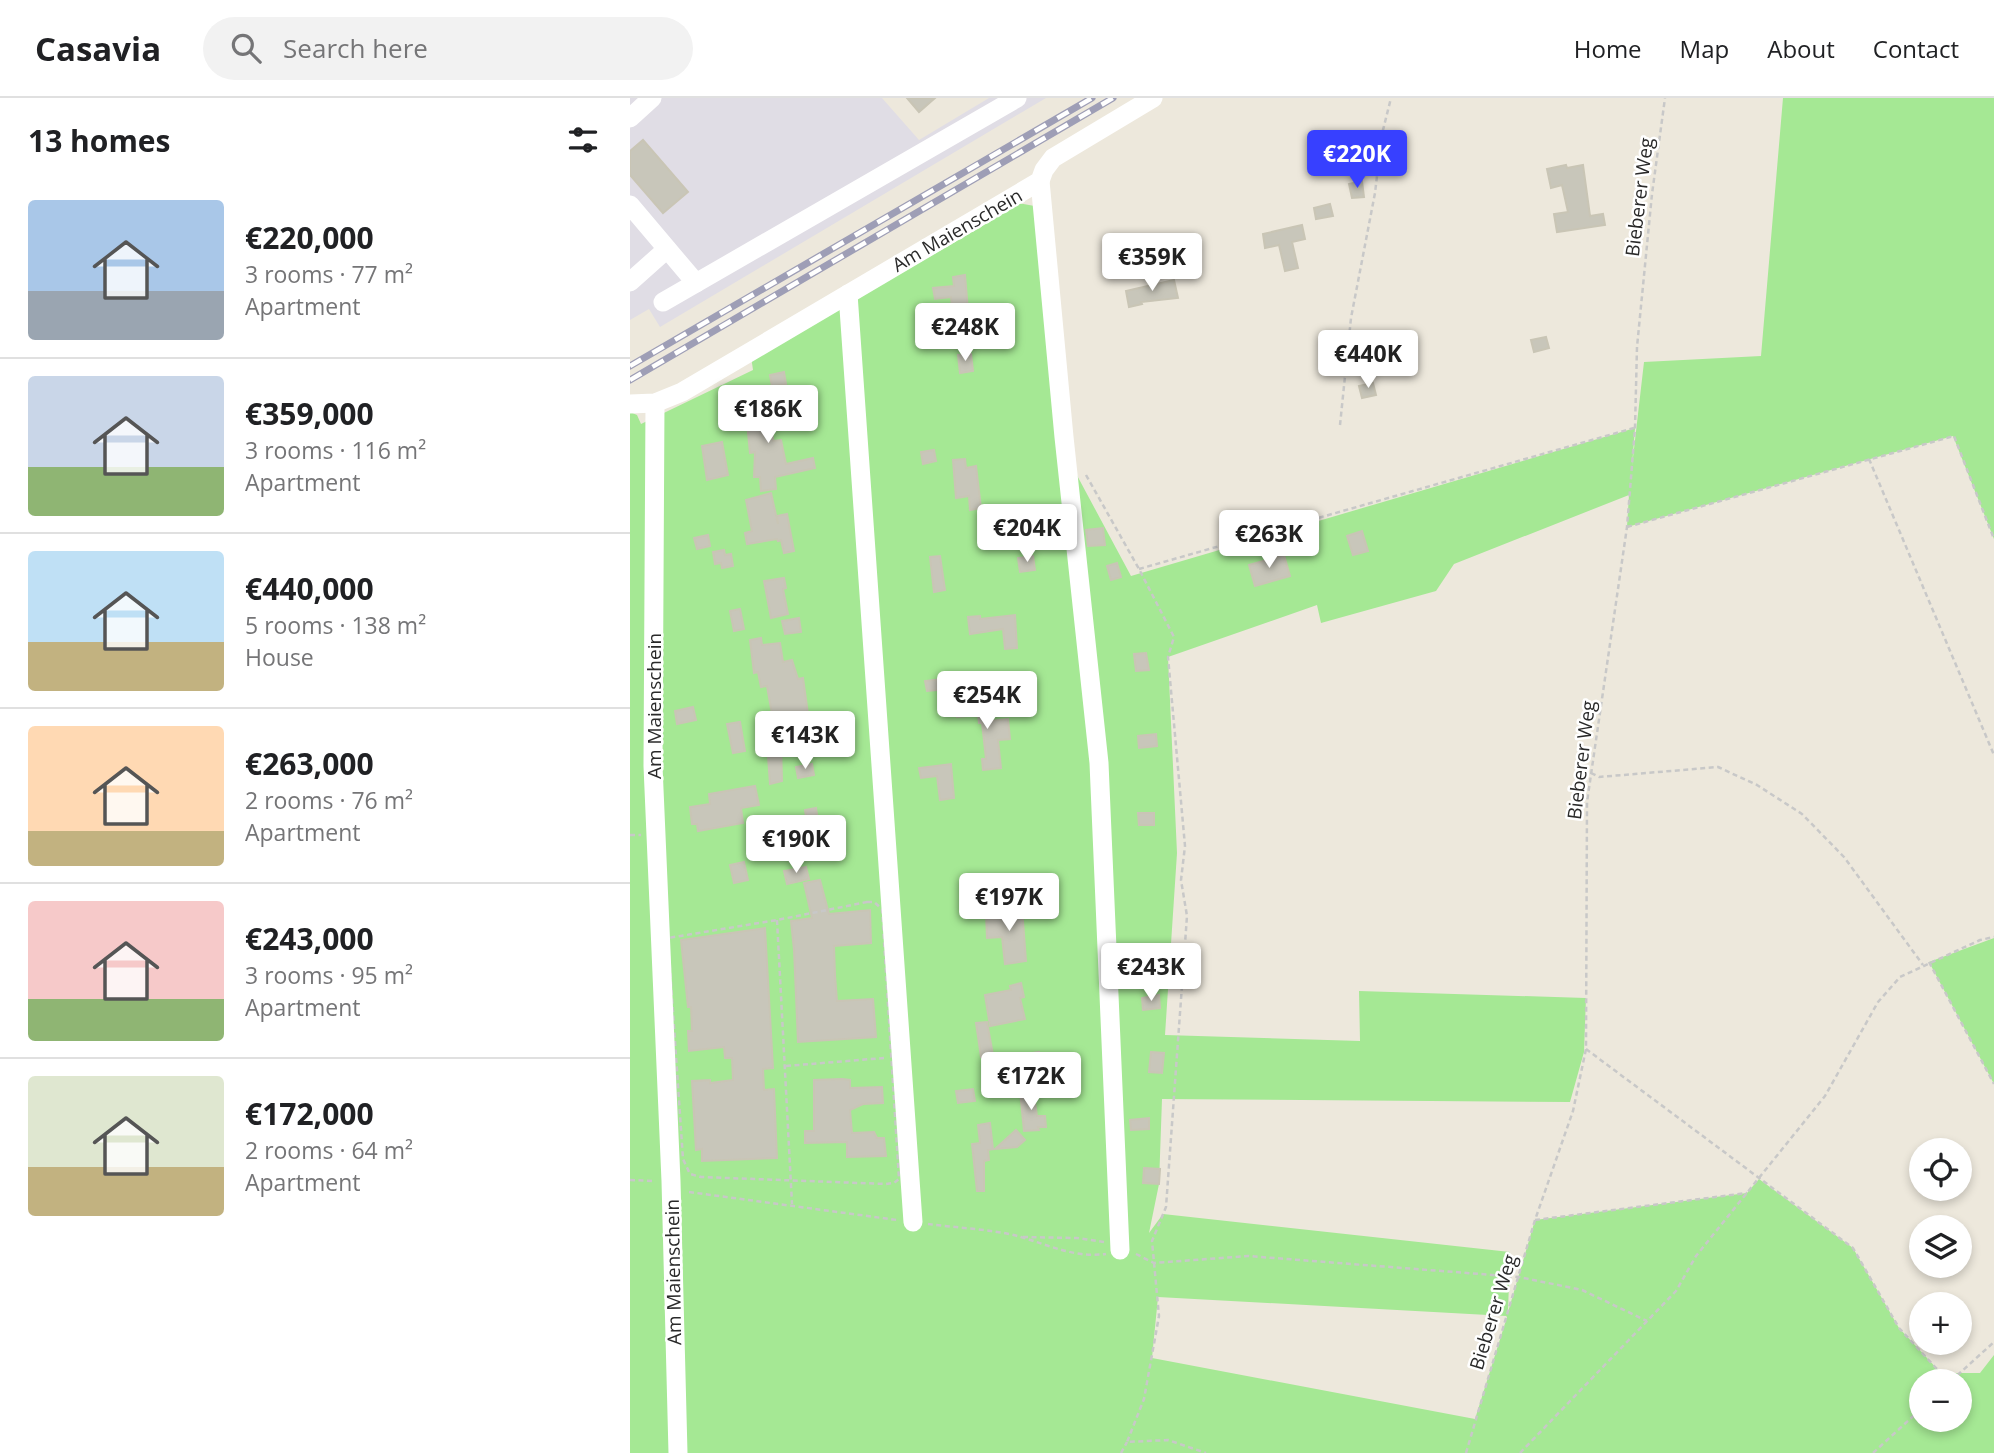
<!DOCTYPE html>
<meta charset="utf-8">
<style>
body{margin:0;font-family:"Open Sans",sans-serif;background:#f2f2f2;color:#202124;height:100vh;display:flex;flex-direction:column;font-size:26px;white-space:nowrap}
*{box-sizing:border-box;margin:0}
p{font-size:23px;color:#757577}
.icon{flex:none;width:38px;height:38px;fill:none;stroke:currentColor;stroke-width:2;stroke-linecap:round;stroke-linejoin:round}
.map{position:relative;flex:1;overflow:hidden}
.details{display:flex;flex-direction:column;background:#fff;width:630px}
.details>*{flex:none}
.fabs{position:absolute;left:1279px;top:1040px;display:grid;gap:14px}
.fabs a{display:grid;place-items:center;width:63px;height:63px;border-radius:50%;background:#fff;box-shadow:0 4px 10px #0003;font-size:35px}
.price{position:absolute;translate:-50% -60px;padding:0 16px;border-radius:7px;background:#fff;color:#222;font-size:23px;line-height:46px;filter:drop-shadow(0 2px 4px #0008)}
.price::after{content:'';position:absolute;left:50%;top:42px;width:21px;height:16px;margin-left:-10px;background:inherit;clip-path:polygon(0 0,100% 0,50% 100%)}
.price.active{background:#3740ff;color:#fff}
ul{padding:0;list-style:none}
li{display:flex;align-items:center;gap:21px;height:175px;padding:0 28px}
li+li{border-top:2px solid #e0e0e0}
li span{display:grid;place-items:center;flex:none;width:196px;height:140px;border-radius:7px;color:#555}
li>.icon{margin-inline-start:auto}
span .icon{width:84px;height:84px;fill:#fffc;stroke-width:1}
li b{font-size:30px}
h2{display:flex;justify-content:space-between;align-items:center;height:84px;padding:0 28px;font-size:30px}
header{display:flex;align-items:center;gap:42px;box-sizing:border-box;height:98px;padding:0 35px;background:#fff;border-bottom:2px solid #e0e0e0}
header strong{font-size:33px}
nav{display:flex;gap:38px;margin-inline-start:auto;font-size:24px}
.search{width:490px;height:63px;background:#f2f2f2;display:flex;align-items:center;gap:18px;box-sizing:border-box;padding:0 24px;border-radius:38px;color:#757577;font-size:26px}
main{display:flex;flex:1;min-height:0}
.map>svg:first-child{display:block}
.industrial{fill:#e0dde5}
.green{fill:#a5e894;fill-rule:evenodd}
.building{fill:#c8c6ba;stroke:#c9c5b5;stroke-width:2}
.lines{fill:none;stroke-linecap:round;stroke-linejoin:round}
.path{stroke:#c8c8c8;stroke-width:2.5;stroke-dasharray:5 3.5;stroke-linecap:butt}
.minor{stroke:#fff;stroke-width:19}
.rail-casing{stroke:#9e9eb6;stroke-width:7}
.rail{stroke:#fff;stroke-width:4.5;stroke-dasharray:13;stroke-linecap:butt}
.labels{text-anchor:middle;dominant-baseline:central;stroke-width:5;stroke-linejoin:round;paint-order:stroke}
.street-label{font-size:19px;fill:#2a2a2a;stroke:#fff}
</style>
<header>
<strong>Casavia</strong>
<div class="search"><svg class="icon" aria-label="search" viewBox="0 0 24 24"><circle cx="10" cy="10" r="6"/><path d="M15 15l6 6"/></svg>Search here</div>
<nav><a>Home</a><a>Map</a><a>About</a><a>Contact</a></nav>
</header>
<main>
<section class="details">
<h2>13 homes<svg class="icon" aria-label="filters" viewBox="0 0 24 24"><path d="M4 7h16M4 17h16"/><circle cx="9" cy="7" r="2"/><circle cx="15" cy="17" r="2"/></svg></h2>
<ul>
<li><span style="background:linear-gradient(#a9c7e8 65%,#9aa5b1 0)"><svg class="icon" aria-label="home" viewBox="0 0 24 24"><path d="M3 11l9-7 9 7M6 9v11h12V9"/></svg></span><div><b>€220,000</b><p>3 rooms · 77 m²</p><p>Apartment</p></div></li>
<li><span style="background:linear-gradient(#c9d6e8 65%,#8fb573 0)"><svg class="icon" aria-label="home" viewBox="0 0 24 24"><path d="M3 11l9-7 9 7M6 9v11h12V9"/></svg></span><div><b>€359,000</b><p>3 rooms · 116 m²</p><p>Apartment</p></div></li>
<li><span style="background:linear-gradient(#bfe0f5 65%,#c2b280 0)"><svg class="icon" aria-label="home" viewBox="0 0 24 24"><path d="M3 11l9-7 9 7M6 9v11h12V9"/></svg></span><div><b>€440,000</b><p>5 rooms · 138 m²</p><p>House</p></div></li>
<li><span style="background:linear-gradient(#ffd9b3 75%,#c2b280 0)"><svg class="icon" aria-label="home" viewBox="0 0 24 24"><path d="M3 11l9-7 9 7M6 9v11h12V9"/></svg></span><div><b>€263,000</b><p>2 rooms · 76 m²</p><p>Apartment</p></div></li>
<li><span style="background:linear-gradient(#f6c9c9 70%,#8fb573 0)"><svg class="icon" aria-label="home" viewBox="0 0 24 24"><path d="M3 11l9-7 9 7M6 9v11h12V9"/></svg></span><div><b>€243,000</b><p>3 rooms · 95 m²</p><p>Apartment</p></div></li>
<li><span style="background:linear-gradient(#dfe7d0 65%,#c2b280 0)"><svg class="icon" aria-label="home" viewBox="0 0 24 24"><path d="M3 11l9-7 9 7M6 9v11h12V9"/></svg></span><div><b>€172,000</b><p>2 rooms · 64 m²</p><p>Apartment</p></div></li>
</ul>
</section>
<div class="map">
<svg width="1364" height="1355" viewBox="0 0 1364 1355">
<rect width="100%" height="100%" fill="#ede8dc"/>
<polygon class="industrial" points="0,0 252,0 289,42 359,0 416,0 30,229 19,211 0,222"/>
<g class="green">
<path d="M1153,0h211v441l-41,-103 -326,91 2,-32 -175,69 -18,27 -115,32 -4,-18 -149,52 9,196 -12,182 195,6 -1,-50 227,7 -2,54 -14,50 -408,-3 -3,85 -10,49 14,-19 347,38 -2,60 27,-92 212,-27 12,-14 94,69 46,80 42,45h39l14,-18v98h-1364v-1041l7,3 4,9 112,-54 -2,-14 267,-153 22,4 18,233 73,136 504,-148 -3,38 12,-104 117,-6zM528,1199l348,19 1,1 -32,102 -323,-61zM1292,1283h38v38h-38z"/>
<polygon points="1364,840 1364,986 1299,864"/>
</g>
<g class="building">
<polygon points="277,0 305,0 289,14"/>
<polygon points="13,42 58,94 33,115 0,77 0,53"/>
<polygon points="936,67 937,70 953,67 960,118 973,116 975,127 927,134 924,116 938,114 932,87 921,90 917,71"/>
<polygon points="732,83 734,99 722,100 719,86"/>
<polygon points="700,106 703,118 686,121 684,110"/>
<polygon points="672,127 675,141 662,144 668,170 655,173 649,147 635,150 633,136"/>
<polygon points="500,137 501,145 507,144 510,161 489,165 484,140"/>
<polygon points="335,177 339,224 323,225 321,199 305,201 303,190 324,188 323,179"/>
<polygon points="544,182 548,200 511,204 512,206 499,209 496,193"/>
<polygon points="916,239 919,250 904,254 901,242"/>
<polygon points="341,256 343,273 330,275 328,257"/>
<polygon points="154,274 156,286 142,289 140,277"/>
<polygon points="743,285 746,297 732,300 729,288"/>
<polygon points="133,293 135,317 141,316 143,343 151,342 156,366 183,360 185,370 145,379 146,391 131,393 130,379 124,379 125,354 120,355 114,294"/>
<polygon points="92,344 98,377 77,382 72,348"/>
<polygon points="304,352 306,363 293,366 291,354"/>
<polygon points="335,361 336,370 346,368 351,410 340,412 339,398 326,400 323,362"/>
<polygon points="141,395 148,426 147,418 157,416 164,453 154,455 151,442 148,443 147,441 117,446 115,435 122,433 116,402"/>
<polygon points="362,412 364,425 351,427 350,413"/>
<polygon points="417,430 419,443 406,444 404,431"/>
<polygon points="473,430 475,447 458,448 456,432"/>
<polygon points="732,433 738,453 723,457 717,438"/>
<polygon points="78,437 80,448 67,451 64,440"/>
<polygon points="94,452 95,457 101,456 103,468 92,470 91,465 85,466 83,454"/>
<polygon points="654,457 660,478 625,488 619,467"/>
<polygon points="310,458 315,492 304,494 300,459"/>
<polygon points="403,458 405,472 390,474 388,460"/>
<polygon points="487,465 491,479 481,482 477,468"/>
<polygon points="154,480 156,490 153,491 158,516 141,520 134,483"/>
<polygon points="110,511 114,531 104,533 100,513"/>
<polygon points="385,517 387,550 375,551 373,531 340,536 338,519 350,518 350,521"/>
<polygon points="169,520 171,534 155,536 152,523"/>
<polygon points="131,540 132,547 150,545 153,564 162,562 168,581 173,580 178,616 171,617 176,640 151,645 152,683 140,686 137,644 138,640 143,639 142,616 137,588 131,589 128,574 124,575 120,542"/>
<polygon points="516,555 519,572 506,573 504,556"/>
<polygon points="327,579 328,590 297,593 295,583"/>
<polygon points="395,581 397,593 383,595 381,583"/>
<polygon points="343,603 343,606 359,605 360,623 378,621 380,641 368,642 371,670 353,672 352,661 356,661 352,625 349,625 348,617 327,619 325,605"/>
<polygon points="63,609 66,622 47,626 45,613"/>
<polygon points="110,624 115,653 103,655 97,626"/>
<polygon points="526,636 527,648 509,650 508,638"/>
<polygon points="182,666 184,677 168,680 166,669"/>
<polygon points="321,666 324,700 310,702 307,678 291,680 289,670"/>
<polygon points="125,688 129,707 111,710 113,725 68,733 67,726 62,726 60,709 80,706 79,696"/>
<polygon points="186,710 189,730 178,732 175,712"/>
<polygon points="508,715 524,715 524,727 509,727"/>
<polygon points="114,764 118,782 104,785 100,767"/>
<polygon points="176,769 179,781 157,786 154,773"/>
<polygon points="190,782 199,816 240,812 241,845 204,848 205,877 207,903 243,901 246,939 168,944 164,852 161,823 182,820 174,785"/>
<polygon points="392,810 396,863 375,866 372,839 357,840 356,816"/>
<polygon points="135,830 143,970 133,971 134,992 144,991 147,1060 72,1063 72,1051 66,1052 62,983 80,982 80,985 103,982 102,960 95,960 94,949 59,953 58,933 62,933 61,909 58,909 51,842"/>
<polygon points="391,885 394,899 390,900 395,921 360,928 355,897 381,892 380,888"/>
<polygon points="529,897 530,910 513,912 512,900"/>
<polygon points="357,924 363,957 351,959 346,925"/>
<polygon points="409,954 412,971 399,973 396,956"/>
<polygon points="521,954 534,955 532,975 519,974"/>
<polygon points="212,981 220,982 220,990 252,989 253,1005 233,1006 220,1012 222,1035 244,1034 247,1040 254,1040 256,1058 217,1059 217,1044 175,1045 175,1033 184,1033 184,982"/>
<polygon points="343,991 345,1003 328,1005 326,993"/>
<polygon points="403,991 407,1018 415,1018 416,1029 408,1029 409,1032 394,1033 390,993"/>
<polygon points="519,1020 519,1031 501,1032 500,1022"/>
<polygon points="360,1025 363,1051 358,1052 359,1062 354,1063 354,1093 347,1093 342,1046 350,1045 348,1027"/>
<polygon points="386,1032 395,1042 387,1049 365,1051"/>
<polygon points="514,1070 530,1071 529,1086 513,1085"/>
</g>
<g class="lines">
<g class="path">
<polyline points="710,327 721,220 745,95 752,36 761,0"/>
<polyline points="1239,361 1364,657"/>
<polyline points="456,377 509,471 544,539 538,559 555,748 551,782 557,818 536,1109 522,1143 529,1218 514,1301 497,1344 538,1342 576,1355"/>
<polyline points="997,429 1324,338 1364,441"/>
<polyline points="509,471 1004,330"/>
<polyline points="961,675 969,679 1088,669 1127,687 1172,716 1214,759 1293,867"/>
<polyline points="0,737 11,737"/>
<polygon points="237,804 244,804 252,811 269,1081 264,1085 256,1086 71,1079 60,1076 53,1061 38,840 147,822"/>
<polyline points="147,822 162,1106"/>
<polyline points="1299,864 1364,986"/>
<polyline points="956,951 1223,1150 1269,1230 1318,1283"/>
<polyline points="156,968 254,960"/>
<polyline points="0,1082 24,1083"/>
<polyline points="59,1094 267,1122"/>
<polyline points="905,1122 1117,1095"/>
<path d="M298,1126c29,4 65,5 93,13 30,9 54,21 85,17"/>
<polyline points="393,1139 447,1140 474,1144"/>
<polyline points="506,1156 524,1165 618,1158 889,1179 952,1192 1017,1223"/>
<polyline points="1321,1283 1364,1244"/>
<polyline points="491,1355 497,1344"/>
<polyline points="836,1355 905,1122 943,1013 956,951 957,704 997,429 1005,330 1007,249 1022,96 1035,0"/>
<polyline points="890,1355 1046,1193 1066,1158 1195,998 1248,904 1270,879 1350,842 1364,839"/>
<polyline points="1243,1355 1292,1310"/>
</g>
<g class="minor">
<polyline points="0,20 22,0"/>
<polyline points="410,83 434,339 469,665 490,1152"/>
<polyline points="0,107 66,185"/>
<polyline points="0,184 37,151"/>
<polyline points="218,196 283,1124"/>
<polyline points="33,204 387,0"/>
<polyline points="25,305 23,668 41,1083 48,1355"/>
<polyline points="0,306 25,305 52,294 410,83 414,72 423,60 523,0"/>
</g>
<defs>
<g id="rail">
<polyline points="0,268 462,0"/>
<polyline points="0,282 483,0"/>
</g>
</defs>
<use href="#rail" class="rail-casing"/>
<use href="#rail" class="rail"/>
</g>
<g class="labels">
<g class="street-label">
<text transform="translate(1009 99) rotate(-83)">Bieberer Weg</text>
<text transform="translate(327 132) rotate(-30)">Am Maienschein</text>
<text transform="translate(24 608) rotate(-90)">Am Maienschein</text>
<text transform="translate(951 662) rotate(-83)">Bieberer Weg</text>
<text transform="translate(43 1174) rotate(-91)">Am Maienschein</text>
<text transform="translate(863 1214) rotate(-73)">Bieberer Weg</text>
</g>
</g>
</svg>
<div class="fabs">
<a><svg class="icon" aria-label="locate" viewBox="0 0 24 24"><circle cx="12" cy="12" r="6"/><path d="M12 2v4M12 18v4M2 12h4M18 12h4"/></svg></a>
<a><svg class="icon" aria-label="layers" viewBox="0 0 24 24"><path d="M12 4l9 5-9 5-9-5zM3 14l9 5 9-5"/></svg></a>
<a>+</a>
<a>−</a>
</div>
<b class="price active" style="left:727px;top:92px">€220K</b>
<b class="price" style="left:522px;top:195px">€359K</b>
<b class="price" style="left:335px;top:265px">€248K</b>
<b class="price" style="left:738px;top:292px">€440K</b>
<b class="price" style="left:138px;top:347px">€186K</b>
<b class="price" style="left:397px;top:466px">€204K</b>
<b class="price" style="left:639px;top:472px">€263K</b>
<b class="price" style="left:357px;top:633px">€254K</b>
<b class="price" style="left:175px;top:673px">€143K</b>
<b class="price" style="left:166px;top:777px">€190K</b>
<b class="price" style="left:379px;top:835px">€197K</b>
<b class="price" style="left:521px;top:905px">€243K</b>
<b class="price" style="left:401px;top:1014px">€172K</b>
</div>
</main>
